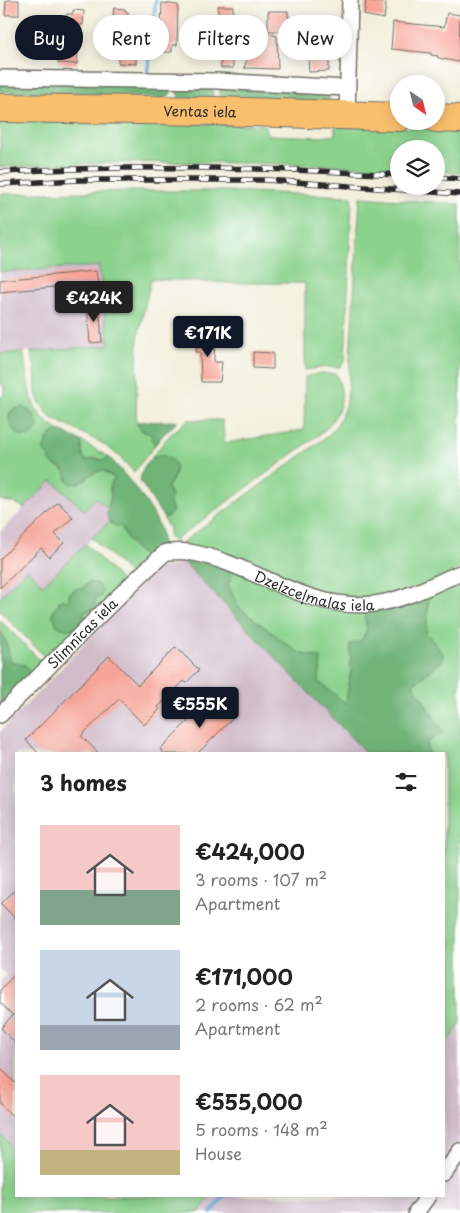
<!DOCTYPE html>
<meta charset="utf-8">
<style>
body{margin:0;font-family:"Playpen Sans",sans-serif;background:#f6f6f6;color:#222;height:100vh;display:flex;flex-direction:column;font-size:19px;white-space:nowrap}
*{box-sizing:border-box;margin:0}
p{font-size:16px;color:#767676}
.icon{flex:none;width:28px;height:28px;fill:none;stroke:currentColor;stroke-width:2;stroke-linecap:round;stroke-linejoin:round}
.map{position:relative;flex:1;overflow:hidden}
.details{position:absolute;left:15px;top:752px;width:430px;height:445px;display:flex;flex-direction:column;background:#fff;border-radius:0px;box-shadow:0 2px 12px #0003}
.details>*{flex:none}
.top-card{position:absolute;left:15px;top:15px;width:430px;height:45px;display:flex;gap:10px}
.needle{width:32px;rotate:145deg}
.fabs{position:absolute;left:390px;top:75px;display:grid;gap:10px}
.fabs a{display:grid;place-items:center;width:55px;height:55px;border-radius:50%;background:#fff;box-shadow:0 2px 12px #0003;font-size:25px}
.price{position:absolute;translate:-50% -42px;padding:0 11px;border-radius:5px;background:#111827;color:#fff;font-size:16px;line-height:32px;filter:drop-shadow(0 1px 2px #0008)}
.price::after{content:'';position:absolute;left:50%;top:30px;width:15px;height:11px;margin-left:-8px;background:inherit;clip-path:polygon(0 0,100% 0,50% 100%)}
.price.selected{background:#222;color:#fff}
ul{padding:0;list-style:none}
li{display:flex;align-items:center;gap:15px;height:125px;padding:0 25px}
li span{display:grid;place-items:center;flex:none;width:140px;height:100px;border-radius:0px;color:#555}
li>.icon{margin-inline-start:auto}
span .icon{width:60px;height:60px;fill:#fffc;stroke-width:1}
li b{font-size:21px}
h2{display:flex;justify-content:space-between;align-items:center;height:60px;padding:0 25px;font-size:21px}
.pill{padding:0 18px;border-radius:22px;background:#fff;box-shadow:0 2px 12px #0003;font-size:18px;line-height:45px}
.pill.selected{background:#111827;color:#fff}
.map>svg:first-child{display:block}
.industrial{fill:#d1bdca}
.green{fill:#8bd28d;stroke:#5b7e5c}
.forest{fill:#70b478;stroke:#4e7052}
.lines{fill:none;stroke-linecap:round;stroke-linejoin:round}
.stream{stroke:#5facd8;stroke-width:4}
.building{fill:#f6a497}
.street-casing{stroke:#706f68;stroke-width:18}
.highway-casing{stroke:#706f68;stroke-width:30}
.street{stroke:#fff;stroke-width:15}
.highway{stroke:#f9bf6d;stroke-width:28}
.rail-casing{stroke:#2b2b2b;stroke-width:5.5}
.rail{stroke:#fff;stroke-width:4;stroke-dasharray:11;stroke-linecap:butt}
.labels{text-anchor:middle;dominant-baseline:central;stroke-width:4;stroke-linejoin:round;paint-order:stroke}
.street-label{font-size:14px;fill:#2b2b2b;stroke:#fff}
</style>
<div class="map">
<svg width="460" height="1213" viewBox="0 0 460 1213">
<rect width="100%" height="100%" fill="#fff"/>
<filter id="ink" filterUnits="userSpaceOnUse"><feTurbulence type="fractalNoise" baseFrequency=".02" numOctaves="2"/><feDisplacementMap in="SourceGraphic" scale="10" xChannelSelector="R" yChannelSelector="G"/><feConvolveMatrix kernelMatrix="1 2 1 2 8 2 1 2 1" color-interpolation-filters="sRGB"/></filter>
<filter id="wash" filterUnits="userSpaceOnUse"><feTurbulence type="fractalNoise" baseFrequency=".0096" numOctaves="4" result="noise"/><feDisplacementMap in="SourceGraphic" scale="20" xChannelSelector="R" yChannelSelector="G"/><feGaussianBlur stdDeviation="1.12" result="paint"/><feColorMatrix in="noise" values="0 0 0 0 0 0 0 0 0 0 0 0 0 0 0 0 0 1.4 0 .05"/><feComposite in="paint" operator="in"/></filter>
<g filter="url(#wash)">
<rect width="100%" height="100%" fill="#f1eeda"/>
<g class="industrial">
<polygon points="99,265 109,346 0,354 0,272"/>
<polygon points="52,480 84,510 96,498 107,508 110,521 43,585 27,569 0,597 0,532"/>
<polygon points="184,562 367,754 16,754 16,1150 0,1134 0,982 6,975 0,969 0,732 156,569"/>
<polygon points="460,1025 460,1213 198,1213 211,1196 444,1196 444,1038 449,1041"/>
</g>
<g class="green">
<path d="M0,121l265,4 4,10 53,2 13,-2v-11l104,5 21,-1v45l-24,-2v-22h-37v20c-133,-8 -266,-9 -399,-2z"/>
<polygon points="127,191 223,191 352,196 345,362 340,367 328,367 305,370 305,283 230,283 151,279 138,337 136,422 142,431 151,434 152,440 155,445 134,472 119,456 102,443 50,417 40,404 36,393 35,369 31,352 109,345 99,266 0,272 0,194"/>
<path d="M360,197l100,7v365l-49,21 -65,12 -167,-55 5,-6 141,-103c15,-13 20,-28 23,-47z"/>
<path d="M23,352c7,35 3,59 37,79l-6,1 -7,8c-1,7 0,19 6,24 6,4 8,3 14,10l-1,5 20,1 3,-5 14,-5 4,4 8,4 -6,11 2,6 -4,13 -11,-10 -12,12 -32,-30 -28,28 -9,-5 -15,-3v-102l4,-4v-8l-4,-3v-29z"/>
<path d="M320,373l16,1c11,23 4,39 -12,57l-150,110 -5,-3v-9l-7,-14 2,2 9,-5 -4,-10 1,-10 -3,-4 6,-9 -12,-24 -10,3 18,-22 19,-16h34l3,23 79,-13 1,-53z"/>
<polygon points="81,441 110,458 104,461 97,458 86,461 83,456"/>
<polygon points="110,521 111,524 121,526 123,532 135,550 153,556 131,575 92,538"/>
<path d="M86,544l37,39 -33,36 -8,-3 2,-4 9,-2 2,-11 -7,-15 -4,4 -9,1 -6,5v8l-10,-1c-5,13 -7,13 1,26l16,2 -27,30h-2l-47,-48v-14l27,-28 16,16z"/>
<polygon points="234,569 364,611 367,630 361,641 350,645 351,671 346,704 319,682 321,658 299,653 238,607 228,585"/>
<polygon points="460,579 460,1025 448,1041 444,1038 444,754 429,754 413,684 442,661 443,654 426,633 429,593"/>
<path d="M0,620l41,41 1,4 -14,16 -3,-16c-21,-2 -13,-8 -19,-22 -4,-11 -6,-9 -6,-23z"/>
<polygon points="0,1134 16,1150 16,1196 211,1196 198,1213 0,1213"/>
</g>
<g class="forest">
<polygon points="0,82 169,86 171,93 167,98 107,96 88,93 0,92"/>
<polygon points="182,86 213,87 213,97 179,98 177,92"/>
<polygon points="223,87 330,92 329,104 221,98 219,95 220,89"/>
<path d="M23,407c9,4 14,11 15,20 -12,25 -38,-5 -26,-17 2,-1 8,-2 11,-3z"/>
<polygon points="178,421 162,436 155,445 152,440 151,434 142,431 136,422"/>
<path d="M60,431l21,10 2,15 3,5c9,-4 16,1 24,-3 16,18 52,58 52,82 0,7 -5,12 -9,16 -21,0 -14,-10 -26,-17l-6,-13h-6c-14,-10 -5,-17 -4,-29 0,-9 -3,-11 4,-19 -5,-2 -10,-8 -14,-8 -14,2 -17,18 -33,12 -2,-5 -1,-11 -6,-14 -3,-2 -6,-2 -8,-3 -5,-4 -5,-10 -10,-14v-4c6,-7 3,-15 16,-16z"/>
<path d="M161,455c21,6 16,19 6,33l5,9 -3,5 4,9 -6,7 -5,-3 -22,-34c2,-14 8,-22 21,-26z"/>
<polygon points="203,560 234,569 228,585 238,607 299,653 321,658 319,682 346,703 351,671 350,644 361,641 367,630 364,611 395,607 429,593 426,633 443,654 442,661 413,684 443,732 426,744 429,754 367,754 184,562"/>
<polygon points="89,582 98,584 102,591 101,597 95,599 95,608 84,612 83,616 89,617 76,629 65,629 57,626 52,613 62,599 69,602 69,594 78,588 84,588 85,585 88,584"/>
<path d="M0,632c2,4 5,7 6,11 6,13 -3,20 19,22l6,9 -3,7 -28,28z"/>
</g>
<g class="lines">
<g class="stream">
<polyline points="148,71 156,0"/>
<polyline points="211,1213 222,1199 226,1196"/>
</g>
</g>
<g id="blocks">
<g class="building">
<polygon points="6,0 19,0 19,15 5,15"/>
<polygon points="366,0 386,3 384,19 364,15"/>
<polygon points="162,3 178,5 177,45 172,45 172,52 156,52 156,31 161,31"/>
<polygon points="218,6 233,6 232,27 218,26"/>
<polygon points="114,8 125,9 125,11 128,12 128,18 132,18 131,43 136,43 136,64 118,63 118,39 111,39"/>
<polygon points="73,10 84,11 83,25 66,24 67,14 73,14"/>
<polygon points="268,11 288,11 288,17 311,19 311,30 288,28 288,31 268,31"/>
<polygon points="447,13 460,15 459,62 438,58 438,56 431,55 431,53 391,49 393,22 444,27"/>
<polygon points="199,28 215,29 215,41 198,39"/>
<polygon points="258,29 277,36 278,69 244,68 249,53 258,54"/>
<polygon points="58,43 76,44 76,46 78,46 77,64 58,63"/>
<rect x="221" y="48" width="12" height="20"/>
<polygon points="314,52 329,52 329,71 309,72 308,59 314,59"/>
<polygon points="96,271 98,283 0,292 0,280"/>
<polygon points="87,303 99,303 102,342 90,343"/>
<polygon points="197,333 215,334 214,362 222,362 220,382 201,382 200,352 196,352"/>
<polygon points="253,352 273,353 273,369 253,368"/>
<polygon points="58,502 73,517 55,534 64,543 49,557 41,548 0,588 0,559"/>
<polygon points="176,647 199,670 186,683 184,681 158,707 160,709 144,725 119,699 81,736 100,754 39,754 26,740 109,656 138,685"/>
<polygon points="217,692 226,702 222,706 233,718 197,754 165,754 160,749"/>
<polygon points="16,889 16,919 1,904"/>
<polygon points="16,973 16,1044 1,1028 13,1015 0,1003 0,990"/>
<polygon points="0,1067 16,1084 16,1120 0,1103"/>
</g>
</g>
</g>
<g filter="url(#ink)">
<use href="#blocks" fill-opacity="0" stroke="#706f68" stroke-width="1"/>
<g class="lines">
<defs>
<g id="street">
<polyline points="0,78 217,81 347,88"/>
<polyline points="347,115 350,0"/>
<path id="s1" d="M0,715c56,-54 108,-112 166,-163 8,0 16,-1 23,0 64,11 117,60 185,52 31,-4 58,-19 86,-31"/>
<polyline points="444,1174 460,1151"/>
<polyline points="416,1213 428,1196"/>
</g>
<g id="highway">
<path id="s2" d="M0,108l216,3 183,6"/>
<polyline points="436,118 460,119"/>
</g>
</defs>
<use href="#street" class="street-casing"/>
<use href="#highway" class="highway-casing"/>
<use href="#street" class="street"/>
<use href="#highway" class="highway"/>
<defs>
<g id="rail">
<path d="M0,172c133,-7 266,-5 399,3"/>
<polyline points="436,177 460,179"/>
<polyline points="0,184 78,180 267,180 460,194"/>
</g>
</defs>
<use href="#rail" class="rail-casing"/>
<use href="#rail" class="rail"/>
</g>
</g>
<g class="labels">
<g class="street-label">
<text stroke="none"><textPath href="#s2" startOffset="200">Ventas iela</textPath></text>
<text stroke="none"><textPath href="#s1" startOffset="388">Dzelzceļmalas iela</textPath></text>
<text stroke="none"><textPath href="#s1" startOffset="116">Slimnīcas iela</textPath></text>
</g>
</g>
</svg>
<div class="fabs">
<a><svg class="needle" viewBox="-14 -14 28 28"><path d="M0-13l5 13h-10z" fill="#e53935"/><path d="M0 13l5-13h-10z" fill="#767676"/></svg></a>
<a><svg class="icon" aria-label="layers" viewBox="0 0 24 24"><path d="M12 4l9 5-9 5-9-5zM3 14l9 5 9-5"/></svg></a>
</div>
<b class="price selected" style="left:94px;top:323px">€424K</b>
<b class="price" style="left:208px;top:358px">€171K</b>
<b class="price" style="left:200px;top:729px">€555K</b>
<div class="top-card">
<a class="pill selected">Buy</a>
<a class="pill">Rent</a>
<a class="pill">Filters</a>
<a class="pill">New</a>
</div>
<section class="details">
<h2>3 homes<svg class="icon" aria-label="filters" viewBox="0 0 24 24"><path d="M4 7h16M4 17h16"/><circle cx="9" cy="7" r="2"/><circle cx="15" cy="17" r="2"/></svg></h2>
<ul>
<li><span style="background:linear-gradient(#f6c9c9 65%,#7fa58c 0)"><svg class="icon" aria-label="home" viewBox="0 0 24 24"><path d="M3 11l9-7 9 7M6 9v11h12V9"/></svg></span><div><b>€424,000</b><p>3 rooms · 107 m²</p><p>Apartment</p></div></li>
<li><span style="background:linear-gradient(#c9d6e8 75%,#9aa5b1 0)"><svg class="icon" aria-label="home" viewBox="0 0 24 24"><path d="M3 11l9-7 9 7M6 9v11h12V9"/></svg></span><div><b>€171,000</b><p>2 rooms · 62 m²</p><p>Apartment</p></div></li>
<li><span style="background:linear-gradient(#f6c9c9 75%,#c2b280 0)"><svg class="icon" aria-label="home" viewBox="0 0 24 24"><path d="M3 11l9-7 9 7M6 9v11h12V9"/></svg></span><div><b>€555,000</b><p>5 rooms · 148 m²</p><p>House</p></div></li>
</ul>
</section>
</div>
